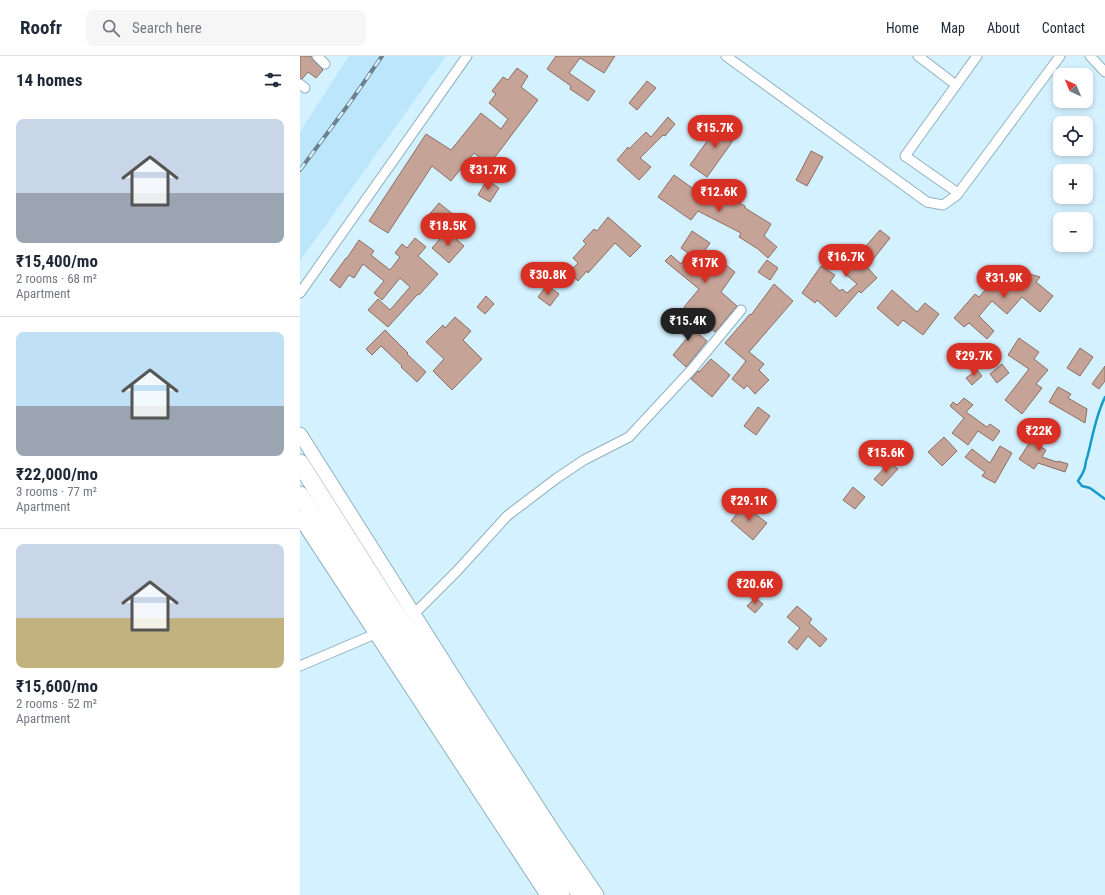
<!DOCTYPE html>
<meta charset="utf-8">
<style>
body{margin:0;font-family:"Roboto Condensed",sans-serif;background:#f6f6f7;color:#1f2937;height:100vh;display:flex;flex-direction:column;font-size:15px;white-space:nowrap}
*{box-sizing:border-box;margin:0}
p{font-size:13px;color:#747a83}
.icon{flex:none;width:22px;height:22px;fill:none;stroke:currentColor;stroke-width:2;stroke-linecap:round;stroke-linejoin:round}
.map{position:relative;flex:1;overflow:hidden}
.sheet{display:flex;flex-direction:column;background:#fff;width:300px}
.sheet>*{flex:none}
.needle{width:26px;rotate:316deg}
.controls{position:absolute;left:753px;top:12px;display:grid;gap:8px}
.controls a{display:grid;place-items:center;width:40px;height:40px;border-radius:8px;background:#fff;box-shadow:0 2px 6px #0003;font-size:20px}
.price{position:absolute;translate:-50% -34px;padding:0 9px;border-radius:14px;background:#d93025;color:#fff;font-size:13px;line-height:26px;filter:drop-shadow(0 1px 2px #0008)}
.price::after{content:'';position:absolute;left:50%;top:24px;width:12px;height:9px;margin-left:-6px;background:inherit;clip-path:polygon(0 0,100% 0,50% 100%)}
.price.on{background:#222;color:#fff}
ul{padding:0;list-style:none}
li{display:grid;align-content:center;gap:8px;height:212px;padding:0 16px}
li+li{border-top:1px solid #e0e1e3}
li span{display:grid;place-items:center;height:124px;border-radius:8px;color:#555}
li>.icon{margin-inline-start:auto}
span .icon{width:72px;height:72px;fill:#fffc;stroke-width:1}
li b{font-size:17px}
h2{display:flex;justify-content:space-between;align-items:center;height:48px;padding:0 16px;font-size:17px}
header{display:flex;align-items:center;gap:24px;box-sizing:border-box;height:56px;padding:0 20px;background:#fff;border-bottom:1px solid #e0e1e3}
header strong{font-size:19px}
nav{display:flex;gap:22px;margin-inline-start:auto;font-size:14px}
.search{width:280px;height:36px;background:#f6f6f7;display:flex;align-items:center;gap:10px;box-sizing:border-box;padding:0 14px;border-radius:8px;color:#747a83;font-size:15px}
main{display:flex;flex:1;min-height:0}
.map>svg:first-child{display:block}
.built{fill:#bbe6fc}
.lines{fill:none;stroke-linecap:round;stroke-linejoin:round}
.stream{stroke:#159ac9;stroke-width:2.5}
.building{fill:#c5a397;stroke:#8e6e62}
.street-casing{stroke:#90b1c2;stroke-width:11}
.secondary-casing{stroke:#90b1c2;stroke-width:15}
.highway-casing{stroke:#90b1c2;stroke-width:19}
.street{stroke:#fff;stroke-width:9}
.secondary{stroke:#fff;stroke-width:13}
.highway{stroke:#fff;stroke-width:17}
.rail-casing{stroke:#6c818b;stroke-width:4}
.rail{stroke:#d4f1ff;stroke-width:2.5;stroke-dasharray:8;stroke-linecap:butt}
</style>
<header>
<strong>Roofr</strong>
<div class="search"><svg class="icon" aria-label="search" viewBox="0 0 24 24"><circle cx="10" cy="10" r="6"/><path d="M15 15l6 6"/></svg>Search here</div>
<nav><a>Home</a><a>Map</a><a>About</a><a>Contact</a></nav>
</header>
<main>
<section class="sheet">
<h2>14 homes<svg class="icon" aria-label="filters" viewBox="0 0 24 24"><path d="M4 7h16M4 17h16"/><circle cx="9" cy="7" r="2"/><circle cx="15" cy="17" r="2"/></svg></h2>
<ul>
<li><span style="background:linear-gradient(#c9d6e8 60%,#9aa5b1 0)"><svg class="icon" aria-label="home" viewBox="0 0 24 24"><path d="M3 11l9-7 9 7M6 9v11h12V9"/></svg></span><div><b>₹15,400/mo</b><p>2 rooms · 68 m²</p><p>Apartment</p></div></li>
<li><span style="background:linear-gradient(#bfe0f5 60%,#9aa5b1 0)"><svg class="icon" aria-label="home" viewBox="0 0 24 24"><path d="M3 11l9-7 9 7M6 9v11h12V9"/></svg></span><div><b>₹22,000/mo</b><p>3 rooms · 77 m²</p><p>Apartment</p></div></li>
<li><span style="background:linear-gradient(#c9d6e8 60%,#c2b280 0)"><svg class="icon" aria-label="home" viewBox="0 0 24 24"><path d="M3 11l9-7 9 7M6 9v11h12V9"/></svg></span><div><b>₹15,600/mo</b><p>2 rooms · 52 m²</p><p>Apartment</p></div></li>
</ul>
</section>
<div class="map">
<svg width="805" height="839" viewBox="0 0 805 839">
<rect width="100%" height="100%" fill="#d4f1ff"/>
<polygon class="built" points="49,0 146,0 0,205 0,76"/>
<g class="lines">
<path class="stream" d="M805,341c-10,20 -12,39 -18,61 -2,4 -1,8 -3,12 -1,4 -4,7 -6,11l4,5 8,2 15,11"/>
</g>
<g class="building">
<polygon points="0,0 11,0 13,4 23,14 16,22 8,16 2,23 0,22"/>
<polygon points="256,0 315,0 304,17 280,2 269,17 295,35 288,45 270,33 271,30 247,13"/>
<polygon points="217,12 228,20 221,31 238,44 189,109 174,97 151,125 132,110 88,177 69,165 126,78 151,94 181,57 201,73 208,63 189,47 196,38 192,35 203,21 208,24"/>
<polygon points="347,25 356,32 337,54 329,47"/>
<polygon points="368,61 375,68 365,80 363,79 340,102 351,111 339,124 317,104 328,91 329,93 346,76 351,81"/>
<polygon points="423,64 439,73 430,89 407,121 390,109 410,81 412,83"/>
<polygon points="511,95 523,101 507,130 496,124"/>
<polygon points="374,119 412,146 417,136 445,150 445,152 471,168 464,180 477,191 468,202 458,193 439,181 441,177 398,155 391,164 358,141"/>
<polygon points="187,124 199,132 190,146 178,139"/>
<polygon points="139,147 154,159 142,174 127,161"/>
<polygon points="308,161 341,190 330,201 315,187 288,217 287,215 278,225 269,216 278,207 273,202 286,188 283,185 294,173 297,175"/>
<polygon points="580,174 590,182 567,211 577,222 561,237 559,235 536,261 517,244 515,247 502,237 521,210 535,219 530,226 540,235 542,233 547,237 557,228 543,216"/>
<polygon points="147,175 164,190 149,207 132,192"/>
<polygon points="392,175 410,187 399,203 415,216 422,206 435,216 421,236 437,250 415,276 384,251 399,233 365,205 371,199 381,208 388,197 381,192"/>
<polygon points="115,182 126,191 118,200 138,218 119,239 118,238 88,271 68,254 78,243 90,254 110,231 100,222 82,244 74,237 84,225 63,208 54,222 49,219 40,232 30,224 46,202 47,202 59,184 74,195 71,199 90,214 100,201 95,197 102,188 107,192"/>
<polygon points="467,204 478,212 470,224 458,216"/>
<polygon points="703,214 718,217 719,215 740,221 736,226 753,240 740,256 722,241 707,258 692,245 679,260 694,275 687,283 669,267 664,271 654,262 675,238 679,241"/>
<polygon points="474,228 493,245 449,296 464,308 459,314 469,324 455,338 447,329 444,333 432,323 446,305 425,287 450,258 451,259"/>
<polygon points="247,229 259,238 250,250 238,241"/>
<polygon points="592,234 617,256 625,247 639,258 623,279 603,264 598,270 577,252"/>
<polygon points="186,240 194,248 185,258 177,251"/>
<polygon points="378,260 407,285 386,311 373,299 387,282 371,268"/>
<polygon points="155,261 171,275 163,284 182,303 152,334 133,315 144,303 126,286 143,269 145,272"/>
<polygon points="85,274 108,297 107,298 126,316 117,326 101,311 102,310 81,290 72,299 66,293"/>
<polygon points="719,282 739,296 734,303 748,314 736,328 742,332 722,358 705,344 729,313 708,299"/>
<polygon points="780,292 793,301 780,320 767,312"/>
<polygon points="411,303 430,319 412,341 391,323 398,315 399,316"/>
<polygon points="702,308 709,317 697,327 690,318"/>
<polygon points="805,310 805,325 799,333 792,328"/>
<polygon points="677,314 682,320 672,329 666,322"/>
<polygon points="758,331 771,338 768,342 787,353 785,367 749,346"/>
<polygon points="664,342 673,349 666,356 687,371 690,368 700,375 693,385 678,375 668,389 652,377 664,362 650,350 653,346 657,349"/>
<polygon points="458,351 470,360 456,379 444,370"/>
<polygon points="735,367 745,374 736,388 746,394 742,401 757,406 758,405 768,408 765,416 738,407 734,413 719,403 730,386 725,383"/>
<polygon points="644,381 657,395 642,410 628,396"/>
<polygon points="700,390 712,397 695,427 682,420 685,416 665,401 672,393 690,407"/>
<polygon points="590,406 598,413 582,430 574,423"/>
<polygon points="553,431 565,441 555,453 543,444"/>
<polygon points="444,449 467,467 453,484 431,465"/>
<polygon points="455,542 463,548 455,557 447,550"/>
<polygon points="497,550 512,563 509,567 527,583 520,591 508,580 497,594 488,586 500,572 487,561"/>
</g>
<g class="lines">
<defs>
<g id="street">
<polyline points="17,0 25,8"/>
<polyline points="426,0 627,146 643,149 657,139 760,0"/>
<polyline points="618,0 656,29"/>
<polyline points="790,0 805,16"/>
<polyline points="0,28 5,32"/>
<polyline points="658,137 605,100 677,0"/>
<polyline points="0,237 167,0"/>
<polyline points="114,558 157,515 207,460 257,422 284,404 329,381 393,312 441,254"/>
<polyline points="0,610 75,578"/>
</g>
<g id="secondary">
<polyline points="0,378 162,634 258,782 297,839"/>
<polyline points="0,462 247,839"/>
</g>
<g id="highway">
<polyline points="0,407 83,538 281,839"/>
<polyline points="0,439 261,839"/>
</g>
</defs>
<use href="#street" class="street-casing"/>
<use href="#secondary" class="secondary-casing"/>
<use href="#highway" class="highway-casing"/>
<use href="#street" class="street"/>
<use href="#secondary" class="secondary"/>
<use href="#highway" class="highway"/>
<defs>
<polyline id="rail" points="0,114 51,45 82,0"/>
</defs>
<use href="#rail" class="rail-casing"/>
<use href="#rail" class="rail"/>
</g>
</svg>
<div class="controls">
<a><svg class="needle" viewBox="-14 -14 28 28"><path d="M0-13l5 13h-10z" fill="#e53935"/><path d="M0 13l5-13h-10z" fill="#747a83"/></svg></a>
<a><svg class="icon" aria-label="locate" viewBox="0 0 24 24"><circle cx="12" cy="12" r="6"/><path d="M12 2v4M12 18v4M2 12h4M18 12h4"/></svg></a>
<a>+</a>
<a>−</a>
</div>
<b class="price" style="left:415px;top:93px">₹15.7K</b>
<b class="price" style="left:188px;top:135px">₹31.7K</b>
<b class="price" style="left:419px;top:157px">₹12.6K</b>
<b class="price" style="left:148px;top:191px">₹18.5K</b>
<b class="price" style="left:546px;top:222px">₹16.7K</b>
<b class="price" style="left:405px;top:228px">₹17K</b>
<b class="price" style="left:248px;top:240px">₹30.8K</b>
<b class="price" style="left:704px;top:243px">₹31.9K</b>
<b class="price on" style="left:388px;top:286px">₹15.4K</b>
<b class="price" style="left:674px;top:321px">₹29.7K</b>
<b class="price" style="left:739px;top:396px">₹22K</b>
<b class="price" style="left:586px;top:418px">₹15.6K</b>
<b class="price" style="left:449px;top:466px">₹29.1K</b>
<b class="price" style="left:455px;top:549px">₹20.6K</b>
</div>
</main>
